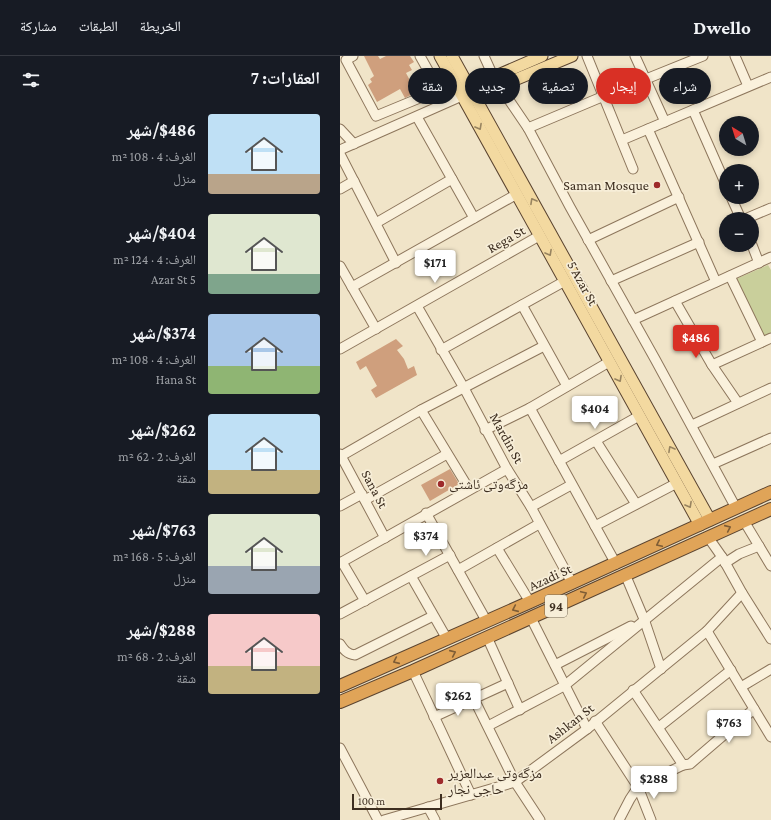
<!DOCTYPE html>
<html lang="ar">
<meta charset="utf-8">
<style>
body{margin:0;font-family:"Crimson Pro","Noto Naskh Arabic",serif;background:#20242c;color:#f1f3f6;direction:rtl;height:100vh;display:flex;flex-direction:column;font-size:15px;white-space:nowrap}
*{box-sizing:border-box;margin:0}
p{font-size:13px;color:#9ea1a6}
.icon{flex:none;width:22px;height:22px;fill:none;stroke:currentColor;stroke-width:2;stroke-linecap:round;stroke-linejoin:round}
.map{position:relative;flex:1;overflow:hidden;direction:ltr}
.panel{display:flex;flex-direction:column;background:#171b24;width:340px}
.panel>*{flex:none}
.top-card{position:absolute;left:12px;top:12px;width:359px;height:36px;direction:rtl;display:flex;gap:8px}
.needle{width:26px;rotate:322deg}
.fabs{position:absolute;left:379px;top:60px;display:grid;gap:8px}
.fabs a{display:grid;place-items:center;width:40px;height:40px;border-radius:50%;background:#171b24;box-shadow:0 2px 6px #0003;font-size:20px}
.scale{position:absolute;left:12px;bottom:10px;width:90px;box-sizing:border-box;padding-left:4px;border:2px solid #3d2e20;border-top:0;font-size:11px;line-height:14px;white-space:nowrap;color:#3d2e20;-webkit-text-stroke:3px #f7eed8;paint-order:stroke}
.price{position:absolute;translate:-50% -34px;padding:0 9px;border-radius:4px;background:#fff;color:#222;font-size:13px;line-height:26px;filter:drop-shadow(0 1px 2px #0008)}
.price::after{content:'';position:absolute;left:50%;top:24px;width:12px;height:9px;margin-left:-6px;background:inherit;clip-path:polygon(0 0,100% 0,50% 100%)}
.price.on{background:#d93025;color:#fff}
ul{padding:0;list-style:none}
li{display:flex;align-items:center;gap:12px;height:100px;padding:0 20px}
li span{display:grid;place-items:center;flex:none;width:112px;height:80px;border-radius:4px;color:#555}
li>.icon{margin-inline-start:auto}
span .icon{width:48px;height:48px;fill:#fffc;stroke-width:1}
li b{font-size:17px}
h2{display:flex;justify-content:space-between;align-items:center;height:48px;padding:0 20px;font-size:17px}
.pill{padding:0 14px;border-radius:18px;background:#171b24;box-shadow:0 2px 6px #0003;font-size:14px;line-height:36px}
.pill.on{background:#d93025;color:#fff}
header{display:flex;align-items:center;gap:24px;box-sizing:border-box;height:56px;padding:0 20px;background:#171b24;border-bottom:1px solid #363941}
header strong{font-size:19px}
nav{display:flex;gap:22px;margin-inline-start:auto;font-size:14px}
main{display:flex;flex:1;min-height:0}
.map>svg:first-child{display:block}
.green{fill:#c9cf9b}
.building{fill:#cf9f7d}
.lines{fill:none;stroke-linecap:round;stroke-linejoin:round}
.minor-casing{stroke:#8d765c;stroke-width:11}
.major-casing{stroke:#5b4430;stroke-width:13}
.highway-casing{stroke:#5b4430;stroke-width:14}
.minor{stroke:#faf1dc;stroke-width:9}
.major{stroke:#f3d9a0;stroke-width:11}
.highway{stroke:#e0a458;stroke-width:12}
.oneway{stroke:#988460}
.oneway2{stroke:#7e5d36}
.poi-dot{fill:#9e2a2b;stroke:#f7eed8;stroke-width:1.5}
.labels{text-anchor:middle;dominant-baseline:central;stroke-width:3.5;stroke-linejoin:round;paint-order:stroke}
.shield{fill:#f7eed8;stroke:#756857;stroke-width:1}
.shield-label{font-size:13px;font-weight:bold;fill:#3d2e20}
.poi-label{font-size:14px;fill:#3d2e20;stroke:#f7eed8;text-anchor:start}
.street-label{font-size:14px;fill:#3d2e20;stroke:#f7eed8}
</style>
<header>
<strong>Dwello</strong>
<nav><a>الخريطة</a><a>الطبقات</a><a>مشاركة</a></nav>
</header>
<main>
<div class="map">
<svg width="431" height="764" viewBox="0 0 431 764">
<rect width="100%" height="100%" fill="#f0e4c8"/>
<polygon class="green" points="428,209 431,214 431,277 424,280 396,223"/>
<g class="building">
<polygon points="24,0 38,0 40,3 46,0 70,0 74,6 69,9 72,14 66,17 76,36 65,42 60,33 37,46 28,29 32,26 30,23 34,20"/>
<polygon points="56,283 63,290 57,294 64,303 68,313 74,310 77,319 36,342 31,334 37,330 26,310 20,314 16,306"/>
<polygon points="110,413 119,428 90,445 81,429"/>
</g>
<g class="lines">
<defs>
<g id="minor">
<polyline points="13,0 6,4 36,60 99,34 80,0"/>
<polyline points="144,0 154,22 188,72 230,151 315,303 396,452"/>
<polyline points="247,0 293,113"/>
<polyline points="295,0 325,66"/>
<polyline points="395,0 408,30"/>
<polyline points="306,23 363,0"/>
<polyline points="353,54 386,129"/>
<polyline points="77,61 134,162"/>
<polyline points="188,72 264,40"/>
<polyline points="0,73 14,88"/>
<polyline points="308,73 376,226"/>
<polyline points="282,84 431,21"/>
<polyline points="0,94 122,40"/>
<polyline points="0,98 56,207"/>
<polyline points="0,133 14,125"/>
<polyline points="391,141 401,163"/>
<polyline points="405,163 431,152"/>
<polyline points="36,167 112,123"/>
<polyline points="248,184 339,141"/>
<polyline points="412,189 419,207"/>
<polyline points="0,210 36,273"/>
<polyline points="390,220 422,286"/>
<polyline points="271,225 359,186"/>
<polyline points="12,231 177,138"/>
<polyline points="335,245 372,309 398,347"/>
<polyline points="182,249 227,330"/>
<polyline points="77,250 124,332 167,413 191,451 232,527"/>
<polyline points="293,264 431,201"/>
<polyline points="0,293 199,180"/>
<polyline points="101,294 225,225"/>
<polyline points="372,309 431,282"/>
<polyline points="190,352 276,508"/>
<polyline points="81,354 129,433"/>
<polyline points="352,369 431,332"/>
<polyline points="145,374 190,352 269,306"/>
<polyline points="256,385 296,448"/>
<polyline points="0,398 45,482"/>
<polyline points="1,400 81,354 204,290"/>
<polyline points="219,405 299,360"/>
<polyline points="373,408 431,382"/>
<polyline points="25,444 107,398"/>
<polyline points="0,450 22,438"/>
<polyline points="191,451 231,429"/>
<polyline points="86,457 147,566"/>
<polyline points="404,465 431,510"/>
<polyline points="255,470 337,427"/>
<polyline points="368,481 382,501 402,537 431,583"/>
<polyline points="157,492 190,546"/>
<polyline points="2,506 25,545"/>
<polyline points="0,507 167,413"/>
<polyline points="385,507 399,498 419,490"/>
<polyline points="118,514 199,468"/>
<polyline points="285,518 304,563 321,613"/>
<polyline points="71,520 107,583"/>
<polyline points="0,558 110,499"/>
<polyline points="191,562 247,673"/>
<polyline points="367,575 431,681"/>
<polyline points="147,581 180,654"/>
<path d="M0,588c4,6 7,10 15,11l78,-39"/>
<polyline points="215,609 291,570"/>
<polyline points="73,615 131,739"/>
<polyline points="401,631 431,613"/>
<polyline points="293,634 343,709 350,708 414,653"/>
<polyline points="134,643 175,726 200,764"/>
<polyline points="94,661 168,627"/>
<polyline points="255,665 298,731 311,764"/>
<polyline points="148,670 224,630 382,501"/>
<polyline points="319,671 391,614"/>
<polyline points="0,692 38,764"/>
<polyline points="88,751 95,764"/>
<polyline points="44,764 175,726 247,673 367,575 402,537"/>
<polyline points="279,764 290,743 298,731 343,709"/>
</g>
<g id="major">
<polyline points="100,0 360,469"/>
<polyline points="112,0 370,464"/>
<polyline points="124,34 202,0"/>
<polyline points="129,43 232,0"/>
</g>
<g id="highway">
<polyline points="0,630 190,546 431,436"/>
<polyline points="0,646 73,615 431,453"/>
</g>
</defs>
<use href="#minor" class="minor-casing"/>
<use href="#major" class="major-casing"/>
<use href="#highway" class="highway-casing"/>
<use href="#minor" class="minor"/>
<use href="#major" class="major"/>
<use href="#highway" class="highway"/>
</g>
<defs><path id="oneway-chevron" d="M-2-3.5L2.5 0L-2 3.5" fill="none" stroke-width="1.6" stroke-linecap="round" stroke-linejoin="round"/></defs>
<g class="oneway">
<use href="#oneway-chevron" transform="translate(139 71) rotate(61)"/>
<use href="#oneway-chevron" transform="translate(193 145) rotate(-119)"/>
<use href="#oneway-chevron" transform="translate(209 197) rotate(61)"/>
<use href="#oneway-chevron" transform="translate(279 323) rotate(61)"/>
<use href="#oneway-chevron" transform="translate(331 393) rotate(-119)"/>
<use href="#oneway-chevron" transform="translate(349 449) rotate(61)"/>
</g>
<g class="oneway2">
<use href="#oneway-chevron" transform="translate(388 472) rotate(-24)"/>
<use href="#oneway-chevron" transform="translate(319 488) rotate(155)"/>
<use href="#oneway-chevron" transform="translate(244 538) rotate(-25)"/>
<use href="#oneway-chevron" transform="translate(175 553) rotate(156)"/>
<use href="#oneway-chevron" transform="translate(113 597) rotate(-24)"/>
<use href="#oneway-chevron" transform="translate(56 605) rotate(156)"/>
</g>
<g class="poi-dot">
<circle cx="317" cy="129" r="4"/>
<circle cx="101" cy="428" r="4"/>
<circle cx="100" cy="725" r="4"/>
</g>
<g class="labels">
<rect class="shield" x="205" y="539" width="22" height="22" rx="3"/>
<g class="shield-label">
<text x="216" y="550">94</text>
</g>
<g class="poi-label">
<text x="309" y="129" text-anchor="end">Saman Mosque</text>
<text x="109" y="428">مزگەوتی ئاشتی</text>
<text x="108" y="717">مزگەوتی عبدالعزير<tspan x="108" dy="16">حاجی نجار</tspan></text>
</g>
<g class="street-label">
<text transform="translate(166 183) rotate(-30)">Rega St</text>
<text transform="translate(243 227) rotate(61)">5 Azar St</text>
<text transform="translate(167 382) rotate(61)">Mardin St</text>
<text transform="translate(35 433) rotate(62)">Sana St</text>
<text transform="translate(210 521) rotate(-25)">Azadi St</text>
<text transform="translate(230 667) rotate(-38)">Ashkan St</text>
</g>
</g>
</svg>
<div class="fabs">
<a><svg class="needle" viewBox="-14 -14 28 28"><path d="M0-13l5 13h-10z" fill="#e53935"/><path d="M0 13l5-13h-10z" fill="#9ea1a6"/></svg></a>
<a>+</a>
<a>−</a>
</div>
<div class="scale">100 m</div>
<b class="price" style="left:95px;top:228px">$171</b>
<b class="price on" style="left:356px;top:303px">$486</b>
<b class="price" style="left:255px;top:374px">$404</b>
<b class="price" style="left:86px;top:501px">$374</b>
<b class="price" style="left:118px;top:661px">$262</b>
<b class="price" style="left:389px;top:688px">$763</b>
<b class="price" style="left:314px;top:744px">$288</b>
<div class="top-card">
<a class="pill">شراء</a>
<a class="pill on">إيجار</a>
<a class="pill">تصفية</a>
<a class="pill">جديد</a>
<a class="pill">شقة</a>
</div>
</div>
<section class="panel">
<h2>العقارات: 7<svg class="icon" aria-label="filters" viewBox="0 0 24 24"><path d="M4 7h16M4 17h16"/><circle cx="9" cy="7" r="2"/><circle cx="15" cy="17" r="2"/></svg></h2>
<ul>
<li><span style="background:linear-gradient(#bfe0f5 75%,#b9a48a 0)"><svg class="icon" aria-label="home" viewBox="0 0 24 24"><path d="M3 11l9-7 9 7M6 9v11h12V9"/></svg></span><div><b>$486/شهر</b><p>الغرف: 4 · 108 m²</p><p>منزل</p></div></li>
<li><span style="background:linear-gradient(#dfe7d0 75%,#7fa58c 0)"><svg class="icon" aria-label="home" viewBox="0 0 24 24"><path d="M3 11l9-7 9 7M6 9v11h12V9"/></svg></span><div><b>$404/شهر</b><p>الغرف: 4 · 124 m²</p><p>5 Azar St</p></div></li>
<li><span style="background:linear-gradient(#a9c7e8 65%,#8fb573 0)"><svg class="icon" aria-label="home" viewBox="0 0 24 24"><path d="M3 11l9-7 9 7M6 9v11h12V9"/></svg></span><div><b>$374/شهر</b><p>الغرف: 4 · 108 m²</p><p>Hana St</p></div></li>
<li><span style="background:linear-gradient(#bfe0f5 70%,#c2b280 0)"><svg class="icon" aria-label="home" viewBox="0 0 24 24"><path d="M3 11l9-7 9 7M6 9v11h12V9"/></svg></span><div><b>$262/شهر</b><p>الغرف: 2 · 62 m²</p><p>شقة</p></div></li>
<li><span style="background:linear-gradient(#dfe7d0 65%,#9aa5b1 0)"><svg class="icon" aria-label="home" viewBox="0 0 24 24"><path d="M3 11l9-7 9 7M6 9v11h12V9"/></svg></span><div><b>$763/شهر</b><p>الغرف: 5 · 168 m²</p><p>منزل</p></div></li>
<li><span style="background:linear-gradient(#f6c9c9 65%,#c2b280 0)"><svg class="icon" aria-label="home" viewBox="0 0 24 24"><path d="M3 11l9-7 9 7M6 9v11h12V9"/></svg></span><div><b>$288/شهر</b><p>الغرف: 2 · 68 m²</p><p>شقة</p></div></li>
</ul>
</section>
</main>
